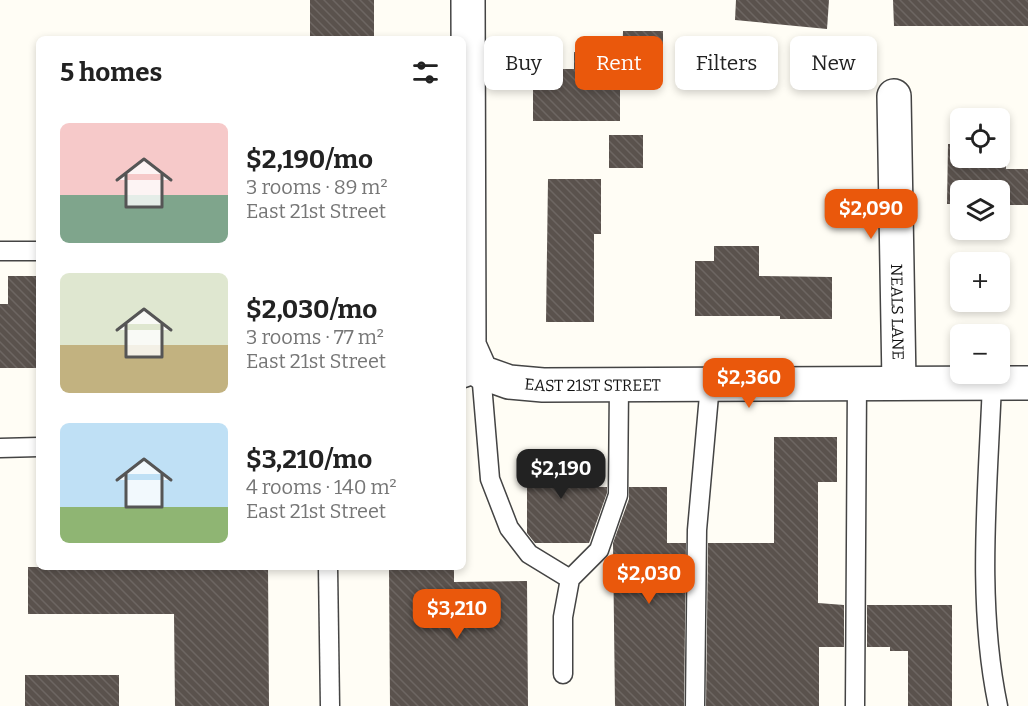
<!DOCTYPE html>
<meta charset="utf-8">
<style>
body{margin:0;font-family:Bitter,serif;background:#f2f2f2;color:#222;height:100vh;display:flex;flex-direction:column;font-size:22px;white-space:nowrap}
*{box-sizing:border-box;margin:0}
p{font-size:20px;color:#767676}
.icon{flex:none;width:33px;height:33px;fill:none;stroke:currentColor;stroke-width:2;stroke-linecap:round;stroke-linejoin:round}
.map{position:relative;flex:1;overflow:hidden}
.details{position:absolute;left:36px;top:36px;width:430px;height:534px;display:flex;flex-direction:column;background:#fff;border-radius:9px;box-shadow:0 3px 9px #0003}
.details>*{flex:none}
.top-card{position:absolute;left:484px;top:36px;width:453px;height:54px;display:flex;gap:12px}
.buttons{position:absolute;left:950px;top:108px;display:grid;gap:12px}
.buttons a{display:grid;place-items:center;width:60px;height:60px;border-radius:9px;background:#fff;box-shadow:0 3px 9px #0003;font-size:30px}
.price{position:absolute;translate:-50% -51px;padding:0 14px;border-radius:12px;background:#ea580c;color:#fff;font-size:20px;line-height:39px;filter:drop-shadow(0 2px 3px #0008)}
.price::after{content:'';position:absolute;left:50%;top:36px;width:18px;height:14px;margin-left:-9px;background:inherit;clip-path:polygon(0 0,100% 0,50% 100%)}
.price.on{background:#222;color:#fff}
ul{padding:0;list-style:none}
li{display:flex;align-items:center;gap:18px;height:150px;padding:0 24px}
li span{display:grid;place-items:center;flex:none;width:168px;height:120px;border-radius:9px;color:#555}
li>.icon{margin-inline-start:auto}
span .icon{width:72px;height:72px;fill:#fffc;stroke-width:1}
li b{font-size:26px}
h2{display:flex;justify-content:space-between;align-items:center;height:72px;padding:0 24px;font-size:26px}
.tag{padding:0 21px;border-radius:9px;background:#fff;box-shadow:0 3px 9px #0003;font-size:21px;line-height:54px}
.tag.on{background:#ea580c;color:#fff}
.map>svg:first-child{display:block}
.building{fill:url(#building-back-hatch)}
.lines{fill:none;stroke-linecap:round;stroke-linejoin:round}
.lane-casing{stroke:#444;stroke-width:21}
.street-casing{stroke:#444;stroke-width:36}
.lane{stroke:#fff;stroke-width:18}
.street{stroke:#fff;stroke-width:33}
.labels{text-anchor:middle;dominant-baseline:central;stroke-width:6;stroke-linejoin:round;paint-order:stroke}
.street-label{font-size:16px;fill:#111;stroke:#fff}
</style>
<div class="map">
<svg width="1028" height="706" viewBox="0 0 1028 706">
<defs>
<pattern id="building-back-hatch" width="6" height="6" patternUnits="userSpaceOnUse" patternTransform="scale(1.5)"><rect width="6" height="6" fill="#5a524d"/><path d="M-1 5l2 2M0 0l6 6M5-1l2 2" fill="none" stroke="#6d6662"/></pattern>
</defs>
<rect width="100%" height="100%" fill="#fffdf5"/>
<g class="building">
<rect x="310" y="0" width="64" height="39"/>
<polygon points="736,0 829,0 827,29 735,20"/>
<polygon points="893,0 1028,0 1028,26 894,26"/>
<polygon points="623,31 663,31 663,70 622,70"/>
<polygon points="574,52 620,52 620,121 533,121 533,69 574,69"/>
<rect x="609" y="135" width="34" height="33"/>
<polygon points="948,144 960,144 960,158 999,158 999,144 1006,144 1006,169 1028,169 1028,205 999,205 999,190 960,190 960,204 947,204"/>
<polygon points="548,179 601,179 601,234 594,234 594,322 546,322"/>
<polygon points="714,246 759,246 759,276 832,277 832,319 780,319 780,316 695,316 695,261 714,261"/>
<polygon points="8,276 39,276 39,368 0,368 0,304 8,304"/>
<polygon points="774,437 837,437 837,482 818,482 818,603 844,605 844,647 819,647 819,706 706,706 708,543 774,543"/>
<polygon points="527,456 587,456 587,487 607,487 607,493 589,543 535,543 527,533"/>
<polygon points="629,487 667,487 667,543 686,543 684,706 615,706 613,543 629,499"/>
<polygon points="28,567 268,567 269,706 175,706 174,614 28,614"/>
<polygon points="389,567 454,567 454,582 527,581 528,706 390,706"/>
<polygon points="867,605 952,605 952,706 908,706 908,651 890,651 890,647 867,647"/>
<rect x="25" y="675" width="94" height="31"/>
</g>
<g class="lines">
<defs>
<g id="lane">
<polyline points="0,251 39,251"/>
<polyline points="464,378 481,372 490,479 509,528 529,554 570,579"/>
<path d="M992,383c-4,105 -16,219 6,323"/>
<polyline points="0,448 39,447"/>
<polyline points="328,567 330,706"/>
<polyline points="563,674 563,617 570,579 599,550 618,495 619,385"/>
<polyline points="695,706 697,530 710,384"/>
<polyline points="855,706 857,383"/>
</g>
<g id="street">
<path id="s1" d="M468,0l1,345 12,27 28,10 34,3 485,-2"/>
<path id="s2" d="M894,96l5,287"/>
</g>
</defs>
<use href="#lane" class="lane-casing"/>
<use href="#street" class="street-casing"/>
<use href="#lane" class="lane"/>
<use href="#street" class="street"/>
</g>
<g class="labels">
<g class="street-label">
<text stroke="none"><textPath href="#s2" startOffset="216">NEALS LANE</textPath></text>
<text stroke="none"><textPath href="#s1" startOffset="488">EAST 21ST STREET</textPath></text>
</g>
</g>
</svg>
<div class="buttons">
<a><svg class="icon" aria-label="locate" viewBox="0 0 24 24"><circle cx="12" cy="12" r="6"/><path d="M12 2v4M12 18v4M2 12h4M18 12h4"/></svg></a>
<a><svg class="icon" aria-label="layers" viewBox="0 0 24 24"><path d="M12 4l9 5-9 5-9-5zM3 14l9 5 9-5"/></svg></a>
<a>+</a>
<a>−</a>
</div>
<b class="price" style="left:871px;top:240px">$2,090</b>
<b class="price" style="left:749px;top:409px">$2,360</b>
<b class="price on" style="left:561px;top:500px">$2,190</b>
<b class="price" style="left:649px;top:605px">$2,030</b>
<b class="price" style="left:457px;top:640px">$3,210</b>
<div class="top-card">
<a class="tag">Buy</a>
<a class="tag on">Rent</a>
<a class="tag">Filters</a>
<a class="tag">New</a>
</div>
<section class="details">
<h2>5 homes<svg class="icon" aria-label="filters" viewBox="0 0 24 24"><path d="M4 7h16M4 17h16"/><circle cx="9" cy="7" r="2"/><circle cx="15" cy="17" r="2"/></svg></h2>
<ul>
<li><span style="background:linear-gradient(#f6c9c9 60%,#7fa58c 0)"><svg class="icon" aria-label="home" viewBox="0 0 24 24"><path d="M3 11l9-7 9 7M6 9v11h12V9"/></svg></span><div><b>$2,190/mo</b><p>3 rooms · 89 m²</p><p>East 21st Street</p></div></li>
<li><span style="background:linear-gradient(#dfe7d0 60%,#c2b280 0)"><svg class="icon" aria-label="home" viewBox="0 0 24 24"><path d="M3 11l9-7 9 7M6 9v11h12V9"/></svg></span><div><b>$2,030/mo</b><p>3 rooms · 77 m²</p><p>East 21st Street</p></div></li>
<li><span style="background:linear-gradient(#bfe0f5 70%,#8fb573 0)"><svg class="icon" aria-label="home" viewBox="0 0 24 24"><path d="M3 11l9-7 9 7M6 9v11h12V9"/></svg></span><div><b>$3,210/mo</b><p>4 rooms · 140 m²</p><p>East 21st Street</p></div></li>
</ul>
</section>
</div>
